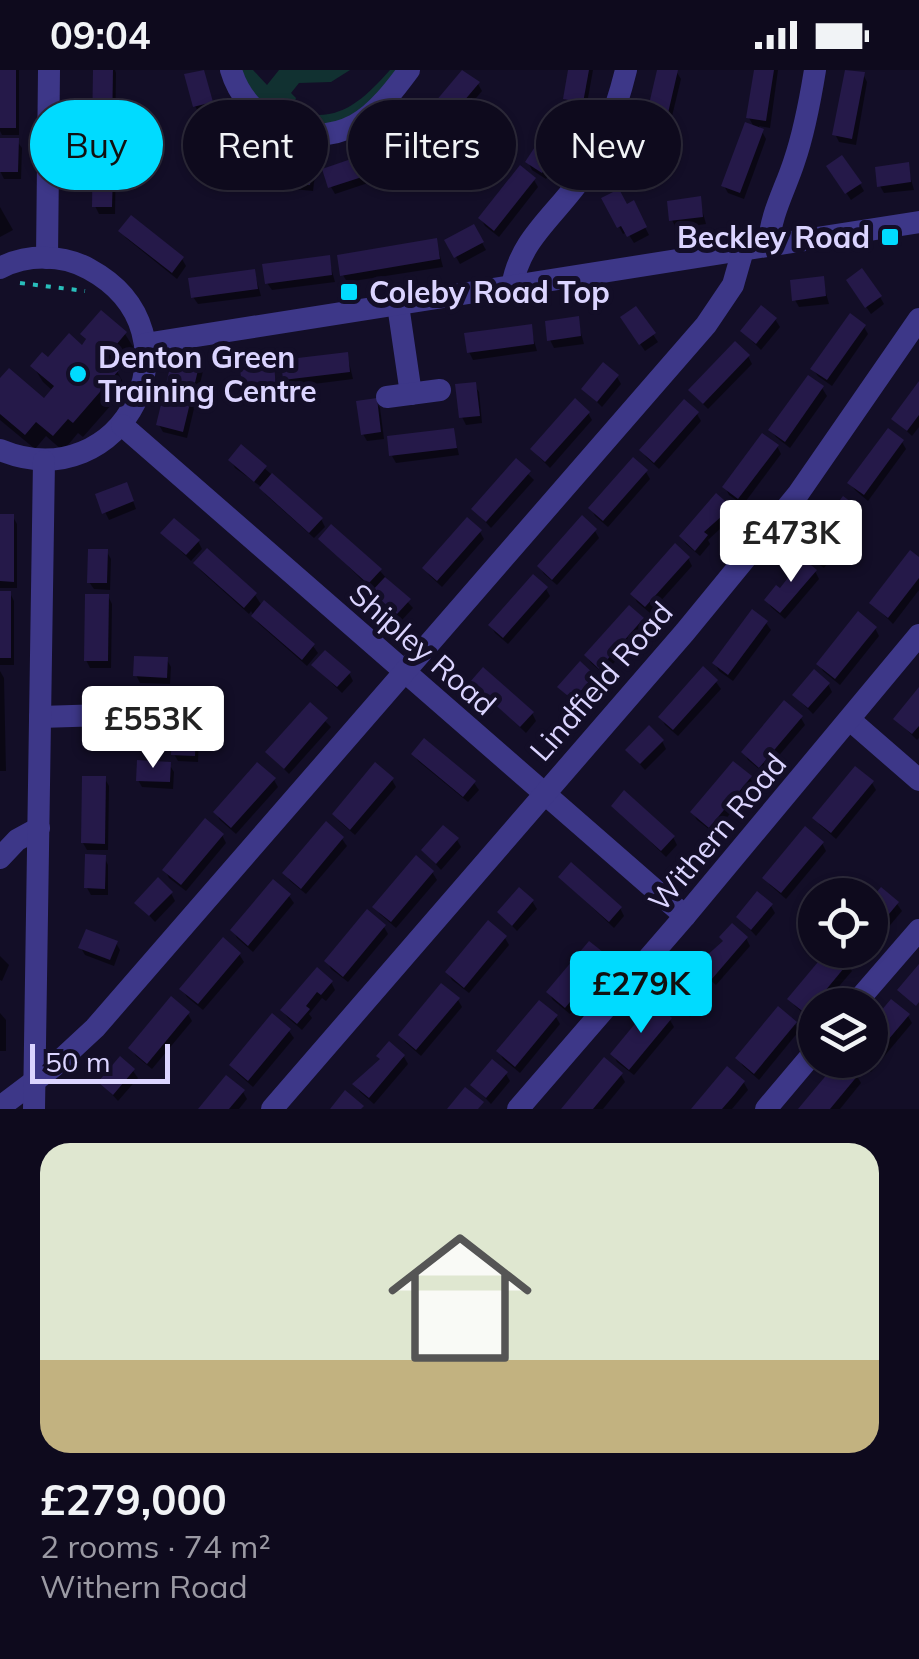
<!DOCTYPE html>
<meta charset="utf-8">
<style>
body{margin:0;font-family:Mulish,sans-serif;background:#171326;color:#f1f3f6;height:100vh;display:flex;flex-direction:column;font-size:38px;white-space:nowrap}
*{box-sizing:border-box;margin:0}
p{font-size:32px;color:#9b9aa4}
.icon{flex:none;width:55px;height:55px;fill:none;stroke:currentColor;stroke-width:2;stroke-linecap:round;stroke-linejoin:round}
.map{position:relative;height:1039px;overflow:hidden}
.sheet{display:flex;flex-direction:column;background:#0e0a1d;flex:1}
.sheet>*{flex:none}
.top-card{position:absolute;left:30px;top:30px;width:860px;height:90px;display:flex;gap:20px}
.controls{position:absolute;left:798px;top:808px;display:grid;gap:20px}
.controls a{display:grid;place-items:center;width:90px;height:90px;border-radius:50%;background:#0e0a1d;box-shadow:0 2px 8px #0004,0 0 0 2px #2e2b3b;font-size:50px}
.scale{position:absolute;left:30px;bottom:25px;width:140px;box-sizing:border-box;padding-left:10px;border:5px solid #dbd4ff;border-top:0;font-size:28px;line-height:35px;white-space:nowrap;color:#dbd4ff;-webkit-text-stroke:8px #130e27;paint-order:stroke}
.price{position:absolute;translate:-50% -85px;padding:0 22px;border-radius:10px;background:#fff;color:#222;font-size:32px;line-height:65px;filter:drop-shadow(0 2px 5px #0008)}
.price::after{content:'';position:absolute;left:50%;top:60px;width:30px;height:22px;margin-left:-15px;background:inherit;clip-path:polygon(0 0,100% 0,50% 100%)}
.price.active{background:#00dbff;color:#111}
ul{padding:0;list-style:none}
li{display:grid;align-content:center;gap:20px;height:530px;padding:0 40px}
li span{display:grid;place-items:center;height:310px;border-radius:30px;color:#555}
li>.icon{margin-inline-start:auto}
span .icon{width:180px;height:180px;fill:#fffc;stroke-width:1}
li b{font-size:42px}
.tag{padding:0 35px;border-radius:45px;background:#0e0a1d;box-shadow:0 2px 8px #0004,0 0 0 2px #2e2b3b;font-size:35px;line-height:90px}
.tag.active{background:#00dbff;color:#111}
.status{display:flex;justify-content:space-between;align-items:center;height:70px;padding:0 50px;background:#0e0a1d;direction:ltr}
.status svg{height:28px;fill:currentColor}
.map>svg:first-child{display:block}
.green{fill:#113131}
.shadow{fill:#0007}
.building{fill:#251949}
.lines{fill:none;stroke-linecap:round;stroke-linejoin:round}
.path{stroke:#29bebb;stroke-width:4;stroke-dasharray:5 8;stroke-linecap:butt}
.minor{stroke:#3d3788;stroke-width:22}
.poi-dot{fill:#00dbff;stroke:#130e27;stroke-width:4}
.labels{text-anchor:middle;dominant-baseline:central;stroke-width:10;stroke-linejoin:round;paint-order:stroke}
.poi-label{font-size:30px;font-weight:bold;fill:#dbd4ff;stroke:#130e27;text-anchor:start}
.street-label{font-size:30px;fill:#dbd4ff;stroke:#130e27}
</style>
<div class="status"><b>09:04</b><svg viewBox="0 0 49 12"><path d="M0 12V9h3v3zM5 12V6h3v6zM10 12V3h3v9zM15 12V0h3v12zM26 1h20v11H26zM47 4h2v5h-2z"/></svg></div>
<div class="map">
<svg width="919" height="1039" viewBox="0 0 919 1039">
<rect width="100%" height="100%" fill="#130e27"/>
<path class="green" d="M240,0h13l14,15 12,-15h71l-19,12 -32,1 -8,10 5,5 -4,12c45,16 70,-9 98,-40h11l-33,37 -31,17 -44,1 -34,-22z"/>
<g class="shadow">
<polygon points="0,0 19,0 19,65 2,65 0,61"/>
<polygon points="96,0 115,0 116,3 115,68 110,68 116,80 115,144 99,144 95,136 101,72 95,60"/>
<polygon points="571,0 593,0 586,39 570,36 565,29"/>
<polygon points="660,0 676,1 681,9 666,71 650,67 645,60"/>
<polygon points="756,0 778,0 770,58 759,56 766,69 744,129 728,123 724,116 755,59 749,48"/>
<polygon points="202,2 215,39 199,43 195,36"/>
<polygon points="863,4 867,12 856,75 839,72 835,64"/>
<polygon points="478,14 482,21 420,95 406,83 402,76"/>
<polygon points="577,48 581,56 546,109 532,100 528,92"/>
<polygon points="214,56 273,86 278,93 267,105 218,63"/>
<polygon points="17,71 22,78 21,109 4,109 0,101"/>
<polygon points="655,76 659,83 648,111 632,105 628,97"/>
<polygon points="389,88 395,104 335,124 331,117"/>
<polygon points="907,95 914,120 884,123 880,116"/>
<polygon points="311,97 315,104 313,121 283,118 279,111"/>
<polygon points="829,97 860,114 864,121 851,130"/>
<polygon points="534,110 538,117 499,167 485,156 481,149"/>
<polygon points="604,129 627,137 633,134 649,165 634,173 627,162 623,164"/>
<polygon points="699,129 706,154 676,158 672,150"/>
<polygon points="0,137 13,160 0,167"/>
<polygon points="473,157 486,180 460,194 447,171"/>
<polygon points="121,161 182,189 186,196 177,209 126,168"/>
<polygon points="436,171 443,197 347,212 343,205"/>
<polygon points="328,187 335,212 272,220 267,213"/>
<polygon points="254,201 261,226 198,234 193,227"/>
<polygon points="822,209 829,234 799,237 795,230"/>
<polygon points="853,218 880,227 884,234 871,244"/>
<polygon points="636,239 658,272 645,281 627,255"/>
<polygon points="101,243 125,264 135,280 117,301 126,318 83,367 78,363 63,381 46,366 35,379 0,350 0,312 44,332 53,321 43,312 33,296 82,278 87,271 83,264"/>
<polygon points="577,249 584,274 554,278 550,270"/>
<polygon points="775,249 780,257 761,280 743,262"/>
<polygon points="530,257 537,281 473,290 469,282"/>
<polygon points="864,257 868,264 832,316 818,306 813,299"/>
<polygon points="347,284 353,309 290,317 285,309"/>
<polygon points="748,286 752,294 708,339 696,327 691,320"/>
<polygon points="199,294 203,301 187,368 163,362 159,355"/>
<polygon points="273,298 279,323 249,327 245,319"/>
<polygon points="617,307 621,314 602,337 584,319"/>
<polygon points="474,315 479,322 482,353 466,355 462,347"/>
<polygon points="919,315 919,357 912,366 894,349"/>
<polygon points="822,318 827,326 790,378 776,367 771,360"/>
<polygon points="375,331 380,338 384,369 367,371 363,364"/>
<polygon points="588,343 592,350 550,398 538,386 533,379"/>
<polygon points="697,344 701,351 659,399 646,387 642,380"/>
<polygon points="453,360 459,385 396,393 392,386"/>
<polygon points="902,372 906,379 868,431 855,420 850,413"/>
<polygon points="777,376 781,384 743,435 729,425 725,417"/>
<polygon points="242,378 321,449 325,457 314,468 266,425 260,416 235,398 231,390"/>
<polygon points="516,392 534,410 491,458 474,439"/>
<polygon points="646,402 650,409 608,457 595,446 591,438"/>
<polygon points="130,423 136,439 109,450 105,442"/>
<polygon points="730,439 734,446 708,470 710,474 700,486 686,474 682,467"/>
<polygon points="858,440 862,447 824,498 810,488 806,480"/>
<polygon points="0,447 13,447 17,454 17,518 0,518"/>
<polygon points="595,461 599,468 557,515 544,504 540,497"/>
<polygon points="480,462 484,469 442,517 429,505 425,498"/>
<polygon points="163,464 198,471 202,479 191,491"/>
<polygon points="321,469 380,501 413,538 402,550"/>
<polygon points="107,482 111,489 110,520 94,519 89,512"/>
<polygon points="207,482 255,525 262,536 313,576 318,583 307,596 258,553 251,541 249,544 201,501 196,494"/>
<polygon points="688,488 692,496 650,543 637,532 633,524"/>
<polygon points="919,490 919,520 893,554 872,533"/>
<polygon points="815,501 819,509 785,549 771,537 767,530"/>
<polygon points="546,519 550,526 508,574 495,563 491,555"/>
<polygon points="0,523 10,523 14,531 14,595 0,595"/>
<polygon points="108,526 112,534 111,598 90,598 86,590"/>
<polygon points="642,550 646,557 604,604 591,593 587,586"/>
<polygon points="766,553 771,560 733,611 719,601 715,594"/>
<polygon points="875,558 879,566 840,615 823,601 819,594"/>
<polygon points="167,590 171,597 170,614 140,613 136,605"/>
<polygon points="314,596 349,603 353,611 342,623"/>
<polygon points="0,601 4,608 6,701 0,701"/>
<polygon points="593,606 597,614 578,636 560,617"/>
<polygon points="473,612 532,643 536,651 526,663"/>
<polygon points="716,612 721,619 678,666 665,655 661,647"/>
<polygon points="828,614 832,622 813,644 795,626"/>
<polygon points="196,621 200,628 198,692 178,691 174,684"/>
<polygon points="919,621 919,668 917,670 896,649"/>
<polygon points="310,636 331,657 289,704 268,683"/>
<polygon points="801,648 805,655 764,703 748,690 744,682"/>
<polygon points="662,671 666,679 645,700 628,681"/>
<polygon points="414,684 474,713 479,720 468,732 418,691"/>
<polygon points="169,694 174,702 173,719 142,717 138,710"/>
<polygon points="750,708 754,715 714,763 697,750 693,743"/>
<polygon points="105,709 109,716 108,780 87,780 83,773"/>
<polygon points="274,710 278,717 236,764 220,750 216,743"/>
<polygon points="392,710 396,717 355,765 339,751 335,744"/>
<polygon points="872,713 876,720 836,769 820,755 815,748"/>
<polygon points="614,736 673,767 677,775 666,787"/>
<polygon points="222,765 226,773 186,821 169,808 165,800"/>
<polygon points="342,769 347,776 306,824 290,811 285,803"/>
<polygon points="457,770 461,777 441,800 424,781"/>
<polygon points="822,773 826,781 786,829 770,815 765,808"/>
<polygon points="104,787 108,795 108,825 91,825 87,818"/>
<polygon points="432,802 437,810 396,858 380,844 375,837"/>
<polygon points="561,808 620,838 624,846 614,858"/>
<polygon points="171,823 175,831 155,852 138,833"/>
<polygon points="289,826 294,833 253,882 237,868 233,860"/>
<polygon points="532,831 537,839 517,861 500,843"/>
<polygon points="870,833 897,834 902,841 870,879"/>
<polygon points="771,836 775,843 756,866 739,848"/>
<polygon points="384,857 388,864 348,912 331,899 327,891"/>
<polygon points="505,868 509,875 469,923 452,910 448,903"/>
<polygon points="746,868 750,876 716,915 702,903 698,896 724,872"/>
<polygon points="116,873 120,880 114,896 85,885 81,878"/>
<polygon points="850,880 869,880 861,889"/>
<polygon points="239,884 244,892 203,940 187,927 182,919"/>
<polygon points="0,886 9,895 2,911 0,910"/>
<polygon points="606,888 610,895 570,944 553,930 549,923"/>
<polygon points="847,894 852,901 823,935 815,935 815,945 811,950 795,936 790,929"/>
<polygon points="331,912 335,920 326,931 322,928 309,944 312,948 302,960 288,948 283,941"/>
<polygon points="704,916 709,924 690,947 672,928"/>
<polygon points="458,930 462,937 421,986 405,972 401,965"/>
<polygon points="0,943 6,950 6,981 0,981"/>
<polygon points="188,944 192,951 152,999 136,986 131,978"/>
<polygon points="908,946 912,953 871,1002 857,990 870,990 870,958"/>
<polygon points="556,947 560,954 520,1003 503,989 499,982"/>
<polygon points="670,950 674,957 634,1005 617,992 613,984"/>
<polygon points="795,954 799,961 759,1010 743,996 738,988"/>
<polygon points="289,961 294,968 253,1017 237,1003 232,996"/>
<polygon points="404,987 408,994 374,1034 360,1022 355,1014"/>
<polygon points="133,1001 138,1008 118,1031 101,1012"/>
<polygon points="506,1004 510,1011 491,1034 473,1015"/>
<polygon points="621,1005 625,1012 603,1039 564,1039"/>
<polygon points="857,1006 861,1013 840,1039 802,1039"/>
<polygon points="744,1013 748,1020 732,1039 694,1039"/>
<polygon points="243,1022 247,1029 239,1039 201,1039"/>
</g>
<g class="building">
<rect x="0" y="0" width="16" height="58"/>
<polygon points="93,0 113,0 112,61 92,61"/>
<polygon points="204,0 213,32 193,37 184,4"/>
<polygon points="462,0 480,12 415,89 398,76"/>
<polygon points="568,0 589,0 583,33 563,29"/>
<polygon points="657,0 678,0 663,65 643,60"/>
<polygon points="754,0 774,0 766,51 746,48"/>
<polygon points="845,0 865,2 852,69 832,65"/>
<polygon points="562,36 579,47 542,103 525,92"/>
<polygon points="224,40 275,84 262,100 211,56"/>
<polygon points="745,52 764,59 740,123 721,116"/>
<polygon points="637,66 657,73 644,105 625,97"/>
<polygon points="0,68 19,68 18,102 0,102"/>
<polygon points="93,69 114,70 112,137 92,137"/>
<polygon points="386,77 393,97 328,118 322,99"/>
<polygon points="842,85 862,113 845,124 826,96"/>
<polygon points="279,91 313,94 310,115 276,111"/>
<polygon points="909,92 911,112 877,117 875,97"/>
<polygon points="520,95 536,108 494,161 478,148"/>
<polygon points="619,119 627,134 634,130 647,157 627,167 621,156 617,158 601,128"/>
<polygon points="701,126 703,147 669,151 667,131"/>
<polygon points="131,145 184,187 172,203 118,161"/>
<polygon points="474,154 484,172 454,188 444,170"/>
<polygon points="437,168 440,189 340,206 337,185"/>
<polygon points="330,185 332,205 265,214 262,194"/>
<polygon points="862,198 882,226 865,238 846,210"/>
<polygon points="255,199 258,219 191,228 188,208"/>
<polygon points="824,206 826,226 792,231 790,210"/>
<polygon points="761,235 777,248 756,274 740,261"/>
<polygon points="636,236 656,263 639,275 620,247"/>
<polygon points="101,240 127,262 105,288 119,300 73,353 68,349 53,366 36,352 25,365 0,344 0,308 9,298 44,328 54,316 30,296 42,282 48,287 69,263 82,275 86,269 80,264"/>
<polygon points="850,243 866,255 827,310 810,299"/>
<polygon points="579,246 581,266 547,271 545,251"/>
<polygon points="532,254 534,274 467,283 464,263"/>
<polygon points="735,271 750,285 703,334 688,320"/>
<polygon points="348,282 350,302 283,310 281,290"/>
<polygon points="173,285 200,292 183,362 156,355"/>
<polygon points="603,292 619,305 597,332 581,319"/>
<polygon points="274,295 276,316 243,320 240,300"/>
<polygon points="808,305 824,316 785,372 768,360"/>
<polygon points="919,311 919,345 907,361 891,349"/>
<polygon points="476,312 480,346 459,348 455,314"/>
<polygon points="377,328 381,362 361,365 356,331"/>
<polygon points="575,328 590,342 545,392 530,379"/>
<polygon points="684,329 699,342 654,393 639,380"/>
<polygon points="454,358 457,378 389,386 387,366"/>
<polygon points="888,358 904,370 864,425 847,413"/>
<polygon points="762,363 779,375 738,429 722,417"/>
<polygon points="241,374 267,396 254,412 228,390"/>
<polygon points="633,387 648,400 603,451 588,438"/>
<polygon points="516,388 531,401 486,452 471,439"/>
<polygon points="272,403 323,448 309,463 259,418"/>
<polygon points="127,412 134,431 102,444 95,424"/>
<polygon points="716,423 732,437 704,462 708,465 695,481 679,466"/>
<polygon points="843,426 859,438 819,492 803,480"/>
<polygon points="0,444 14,444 14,512 0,511"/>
<polygon points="582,445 597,459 552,510 537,496"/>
<polygon points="467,447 482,460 437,511 422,498"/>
<polygon points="174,448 200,470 186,485 160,463"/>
<polygon points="331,454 382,499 368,514 318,469"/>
<polygon points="675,473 690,487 645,537 630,524"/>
<polygon points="207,478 257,523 244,538 193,493"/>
<polygon points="88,479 108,479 107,513 87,513"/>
<polygon points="910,480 919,487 919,508 888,548 869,533"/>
<polygon points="800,486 817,500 780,543 764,530 776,515 780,518 791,504 787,501"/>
<polygon points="533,504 548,517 503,568 488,555"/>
<polygon points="385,507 411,529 397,544 371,522"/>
<rect x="0" y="521" width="11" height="67"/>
<polygon points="85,524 109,524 108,591 84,591"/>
<polygon points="264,530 315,574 302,590 251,546"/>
<polygon points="629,535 644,548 599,599 584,585"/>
<polygon points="752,539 768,551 728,605 712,593"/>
<polygon points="858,541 877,557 835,609 816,594"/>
<polygon points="325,580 351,602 337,617 311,595"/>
<polygon points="134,586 168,587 167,608 133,606"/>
<polygon points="580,591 595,605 573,630 557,617"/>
<polygon points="703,596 718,610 673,660 658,647"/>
<polygon points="483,597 534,642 520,657 470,612"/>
<polygon points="814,599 830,613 808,638 792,625"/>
<polygon points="173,617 198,618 195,686 171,685"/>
<polygon points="919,617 919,656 912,664 893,649"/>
<polygon points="784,630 803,646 759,698 741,682"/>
<polygon points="310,632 328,648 284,699 265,682"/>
<polygon points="649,655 664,670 640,694 625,680"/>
<polygon points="424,668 476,711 463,727 411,684"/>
<polygon points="137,690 171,692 170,712 136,711"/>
<polygon points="733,691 752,706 709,758 690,742"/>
<polygon points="257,692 276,708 231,758 213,742"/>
<polygon points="375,692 394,708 350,760 332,744"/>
<polygon points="855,696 874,711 831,763 812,748"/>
<polygon points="82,706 106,706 105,774 81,773"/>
<polygon points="624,720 675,766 661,781 611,736"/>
<polygon points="205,748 224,764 181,815 162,800"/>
<polygon points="326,751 344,767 301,819 282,803"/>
<polygon points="443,755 459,768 436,794 421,780"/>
<polygon points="805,756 824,772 781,823 762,808"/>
<polygon points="85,784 106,785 105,819 84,818"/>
<polygon points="416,785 434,801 391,852 372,837"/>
<polygon points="571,792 622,837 609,852 558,807"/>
<polygon points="158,807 173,822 149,846 134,833"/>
<polygon points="273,809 291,824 248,876 230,860"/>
<polygon points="519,817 534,830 512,856 497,842"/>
<polygon points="881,817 899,832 870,867 870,830"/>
<polygon points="757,821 773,834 751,860 736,847"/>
<polygon points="367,839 386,855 343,907 324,891"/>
<polygon points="488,850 507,866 464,918 445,902"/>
<polygon points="732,853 748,867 711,910 695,896 723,871 719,867"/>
<polygon points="86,859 118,871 110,890 78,878"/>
<polygon points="223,867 241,883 198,934 179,919"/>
<polygon points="589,871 608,886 565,938 546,922"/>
<polygon points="828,880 835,880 849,892 806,944 787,929"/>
<polygon points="919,894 919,932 916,936 897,920"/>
<polygon points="317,897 333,911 321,925 317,922 306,936 310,939 297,954 280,940"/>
<polygon points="690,902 706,915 685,941 669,928"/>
<polygon points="441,913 460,928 416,980 398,965"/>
<polygon points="171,926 190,942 147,994 128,978"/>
<polygon points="891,929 910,944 866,996 859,990 870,990 870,954"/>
<polygon points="539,930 558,945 515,997 496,981"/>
<polygon points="653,932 672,948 629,1000 610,984"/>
<polygon points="778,936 797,952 754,1004 735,988"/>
<polygon points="272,943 291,959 248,1011 229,995"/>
<polygon points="389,971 405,985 369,1028 352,1014 380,989 376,986"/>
<polygon points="120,986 135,999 113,1025 98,1012"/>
<polygon points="604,987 623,1003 593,1039 561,1039"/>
<polygon points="492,989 508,1002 486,1028 470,1015"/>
<polygon points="839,990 859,1004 830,1039 798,1039"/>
<polygon points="727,996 745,1011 735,1024 722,1039 691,1039"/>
<polygon points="226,1005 245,1020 229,1039 198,1039"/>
<polygon points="465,1017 484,1032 478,1039 447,1039"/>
<polygon points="345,1020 364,1036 361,1039 330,1039"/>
</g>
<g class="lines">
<polyline class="path" points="20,213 85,221"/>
<g class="minor">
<path d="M231,0c15,52 75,81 124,55 21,-11 40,-36 54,-55"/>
<path d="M769,175c1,-30 16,-55 25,-83 10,-29 16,-61 21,-92"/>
<polyline points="47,188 49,0"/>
<path d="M0,198c27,-14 62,-14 89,1 118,64 34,232 -89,181"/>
<path d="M512,217c7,-45 39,-68 65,-103 25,-34 39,-73 49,-114"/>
<polyline points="398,235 411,324"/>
<polyline points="145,274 919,152"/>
<polyline points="387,327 440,320"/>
<polyline points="122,355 685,846"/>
<polyline points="40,647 137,644"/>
<polyline points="850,650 919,710"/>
<polyline points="0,788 17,770 39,758"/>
<polyline points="854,935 919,860"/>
<polyline points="0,1037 53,997 95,958 706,255 733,215 743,180"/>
<polyline points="34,1039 44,391"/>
<polyline points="272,1039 685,562 798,424 919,249"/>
<polyline points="518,1039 685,846 919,565"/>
<polyline points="766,1039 815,981"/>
</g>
</g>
<g class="poi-dot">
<rect x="880" y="157" width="20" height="20" rx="5"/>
<rect x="339" y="212" width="20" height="20" rx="5"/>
<circle cx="78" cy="304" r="10"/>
</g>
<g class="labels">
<g class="poi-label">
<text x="870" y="167" text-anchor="end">Beckley Road</text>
<text x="369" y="222">Coleby Road Top</text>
<text x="98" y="287">Denton Green<tspan x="98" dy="34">Training Centre</tspan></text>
</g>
<g class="street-label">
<text transform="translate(423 579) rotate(41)">Shipley Road</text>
<text transform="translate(601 611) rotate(-49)">Lindfield Road</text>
<text transform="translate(717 762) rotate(-50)">Withern Road</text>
</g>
</g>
</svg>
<div class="controls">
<a><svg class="icon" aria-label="locate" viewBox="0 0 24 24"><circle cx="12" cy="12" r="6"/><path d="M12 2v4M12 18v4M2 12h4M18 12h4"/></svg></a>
<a><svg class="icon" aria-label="layers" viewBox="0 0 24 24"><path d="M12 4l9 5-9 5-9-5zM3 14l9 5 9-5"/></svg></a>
</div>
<div class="scale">50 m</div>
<b class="price" style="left:791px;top:515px">£473K</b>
<b class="price" style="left:153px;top:701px">£553K</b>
<b class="price active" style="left:641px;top:966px">£279K</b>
<div class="top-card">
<a class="tag active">Buy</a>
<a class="tag">Rent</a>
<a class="tag">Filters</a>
<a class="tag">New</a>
</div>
</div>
<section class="sheet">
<ul>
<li><span style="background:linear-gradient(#dfe7d0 70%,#c2b280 0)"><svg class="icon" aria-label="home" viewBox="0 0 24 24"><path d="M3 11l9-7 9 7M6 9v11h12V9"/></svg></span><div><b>£279,000</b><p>2 rooms · 74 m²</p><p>Withern Road</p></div></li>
</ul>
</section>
